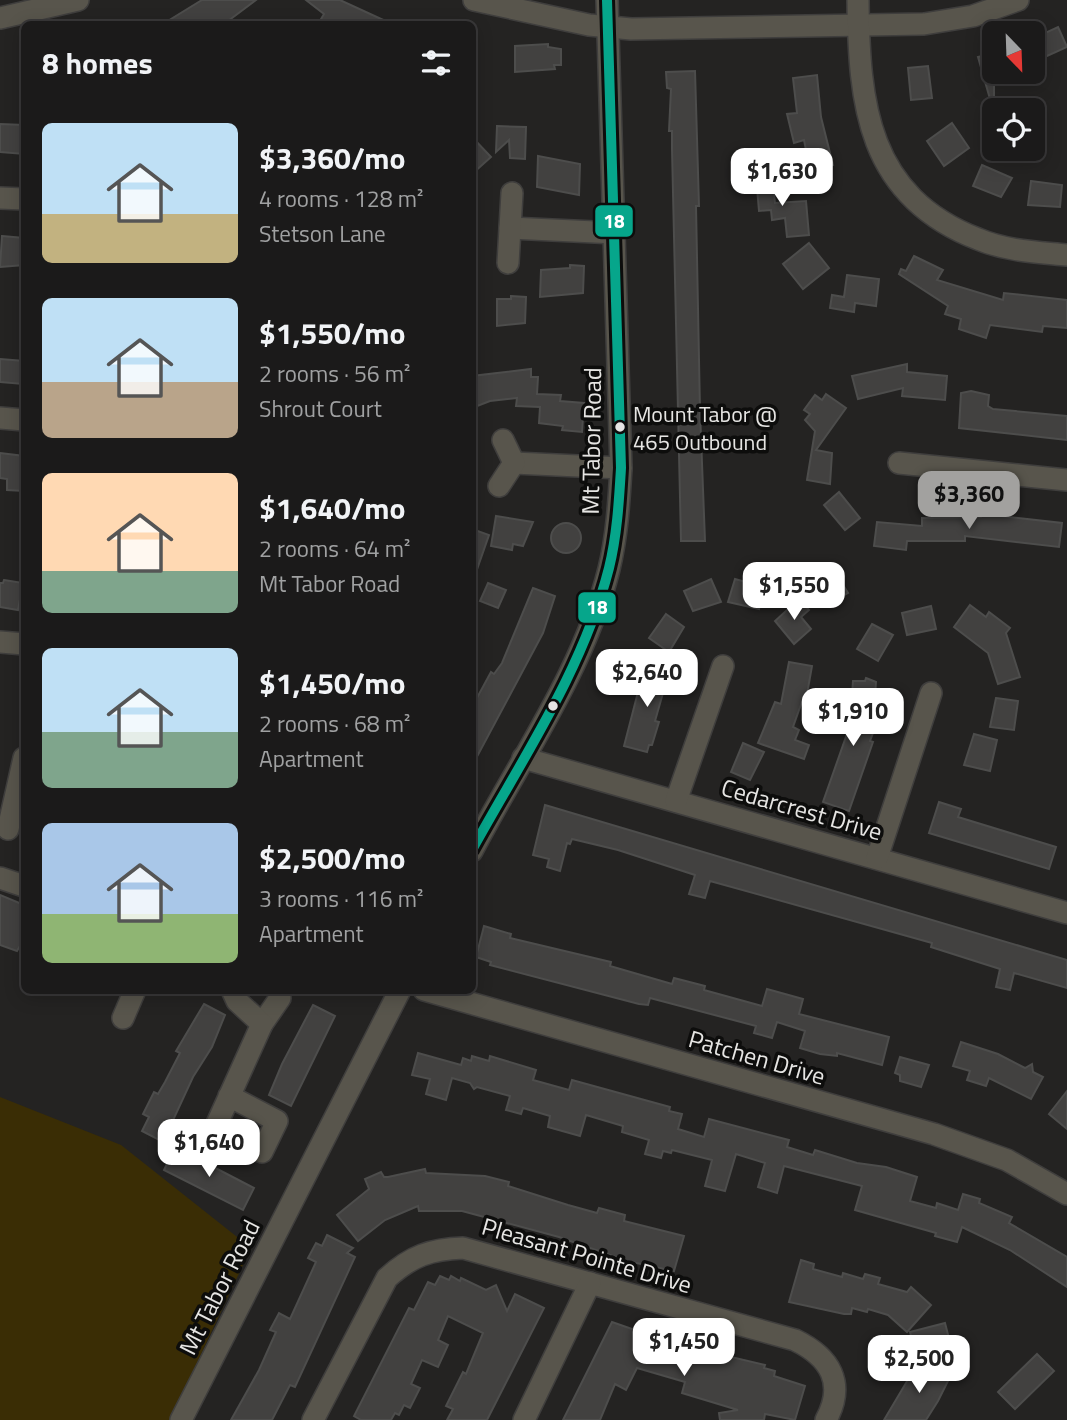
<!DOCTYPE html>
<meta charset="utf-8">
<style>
body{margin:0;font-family:"Titillium Web",sans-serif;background:#282727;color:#f1f3f6;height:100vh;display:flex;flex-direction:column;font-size:26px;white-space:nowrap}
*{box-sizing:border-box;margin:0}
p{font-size:23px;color:#a0a1a2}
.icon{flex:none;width:38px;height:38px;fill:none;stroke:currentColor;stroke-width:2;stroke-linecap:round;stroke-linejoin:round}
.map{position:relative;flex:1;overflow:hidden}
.sheet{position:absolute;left:21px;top:21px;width:455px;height:973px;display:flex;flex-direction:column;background:#1b1a1a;border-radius:10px;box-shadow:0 4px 18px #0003,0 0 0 2px #393839}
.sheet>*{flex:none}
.needle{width:46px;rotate:157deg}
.tools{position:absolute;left:982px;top:21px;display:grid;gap:14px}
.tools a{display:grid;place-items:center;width:63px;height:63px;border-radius:10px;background:#1b1a1a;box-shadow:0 4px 18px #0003,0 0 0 2px #393839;font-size:35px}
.price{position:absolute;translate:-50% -60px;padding:0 16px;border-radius:14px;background:#fff;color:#222;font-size:23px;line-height:46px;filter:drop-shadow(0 2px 4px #0008)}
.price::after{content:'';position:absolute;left:50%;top:42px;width:21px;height:16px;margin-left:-10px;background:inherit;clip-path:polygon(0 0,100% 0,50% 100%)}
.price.selected{background:#a2a19f;color:#111}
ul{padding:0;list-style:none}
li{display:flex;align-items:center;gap:21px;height:175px;padding:0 21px}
li span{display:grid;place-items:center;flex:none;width:196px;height:140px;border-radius:10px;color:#555}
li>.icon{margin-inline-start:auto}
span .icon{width:84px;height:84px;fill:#fffc;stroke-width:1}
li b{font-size:30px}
h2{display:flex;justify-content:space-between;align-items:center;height:84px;padding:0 21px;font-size:30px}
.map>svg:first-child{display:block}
.green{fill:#3a2d05}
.building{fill:#424140;stroke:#4d4d4c;stroke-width:2}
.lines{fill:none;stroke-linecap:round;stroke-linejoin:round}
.minor-casing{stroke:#3f3e3d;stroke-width:24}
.minor{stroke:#58554c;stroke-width:21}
.bus-1-casing{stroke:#0d0d0c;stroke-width:16}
.bus-1{stroke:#06a68b;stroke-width:10}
.bus-dot{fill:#e6e5e3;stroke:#0d0d0c;stroke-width:2.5}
.labels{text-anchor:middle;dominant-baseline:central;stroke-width:7;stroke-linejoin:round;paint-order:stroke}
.bus-label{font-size:22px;fill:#e6e5e3;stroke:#0d0d0c;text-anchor:start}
.street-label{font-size:24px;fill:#e6e5e3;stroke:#0d0d0c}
.line-badge{stroke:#0d0d0c;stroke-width:2.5}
.badge-label{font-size:19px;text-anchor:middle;font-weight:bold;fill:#fff}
</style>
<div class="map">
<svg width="1067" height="1420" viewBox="0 0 1067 1420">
<rect width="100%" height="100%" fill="#242322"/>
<polygon class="green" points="0,1097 121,1145 251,1248 170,1420 0,1420"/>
<g class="building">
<polygon points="202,0 256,0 224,24 163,24"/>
<polygon points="306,0 340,0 392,24 331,24 321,19 324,14"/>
<polygon points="1058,27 1067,47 1038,60 1032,39"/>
<polygon points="548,44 548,47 561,49 561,65 554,65 555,69 515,72 515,46"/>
<polygon points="994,53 994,99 990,99 978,57"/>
<polygon points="928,66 932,98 911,100 908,68"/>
<polygon points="695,71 699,206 696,206 700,411 705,541 681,541 672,149 672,131 669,131 671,89 667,88 666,72"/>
<polygon points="817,75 821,117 833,165 810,170 804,140 794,143 787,114 797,113 793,78"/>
<polygon points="952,123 969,148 944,166 927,141"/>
<polygon points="0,124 24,125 24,154 0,152"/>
<polygon points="497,126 526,127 525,159 510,158 509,140 496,152"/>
<polygon points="472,137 491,157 472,174"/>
<polygon points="538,156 580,164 579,195 537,187"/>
<polygon points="759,163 770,193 774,193 775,203 806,201 809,235 787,237 785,218 772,220 771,210 759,211 755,164"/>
<polygon points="982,165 1012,178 1001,197 973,186"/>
<polygon points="1031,181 1062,185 1060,207 1028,205"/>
<polygon points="2,236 24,238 24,265 0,267"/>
<polygon points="809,243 829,268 803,289 783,264"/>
<polygon points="914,256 943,270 937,280 1003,300 1004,293 1067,300 1067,328 1043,326 1042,332 990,325 986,338 959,329 961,319 945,314 948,306 899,274 901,269 906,271"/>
<polygon points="570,265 584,266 583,293 540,297 541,270 570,268"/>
<polygon points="847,275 879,279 876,306 855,303 854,312 830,308 832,295 844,297"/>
<polygon points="511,296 526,297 525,323 497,326 497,299 511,299"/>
<polygon points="0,359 24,361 23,384 0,382"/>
<polygon points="907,364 907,372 947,376 945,400 902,396 903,388 858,399 852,376"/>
<polygon points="531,369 531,377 538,377 537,394 561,395 560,401 584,403 582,432 562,430 563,426 539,423 540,407 516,406 517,398 490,401 472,408 472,376"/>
<polygon points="971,391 989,395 988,406 993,409 1067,416 1067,440 959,428 961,393"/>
<polygon points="826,394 846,408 816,450 832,453 830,484 807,480 815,431 805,420 810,414 804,410 815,395 822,400"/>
<polygon points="0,453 24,456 24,491 7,490 7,479 0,478"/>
<polygon points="839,492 860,518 845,530 824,505"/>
<polygon points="982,514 1062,523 1059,547 965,536 965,541 907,541 906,550 874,546 877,522 922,526 922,518 981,517"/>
<polygon points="496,516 533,522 523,546 513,544 512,550 491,546"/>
<circle cx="566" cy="538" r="15"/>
<polygon points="472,529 489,535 474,578 472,578"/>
<polygon points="711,579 721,602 693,611 684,591"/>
<polygon points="735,579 764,587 759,609 728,602"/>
<polygon points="4,580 23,583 18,610 0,607 0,583 3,583"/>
<polygon points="840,580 848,593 836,600 829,588"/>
<polygon points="488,583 506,590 498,608 480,601"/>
<polygon points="533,588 555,596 543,633 472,766 472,707 491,672 494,674 502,663"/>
<polygon points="799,599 809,610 801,617 811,629 794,644 775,621"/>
<polygon points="970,605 986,617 989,612 1010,628 1006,633 1020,677 998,684 988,653 954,627"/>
<polygon points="931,606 936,629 907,635 902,613"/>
<polygon points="666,614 684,627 669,652 649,638"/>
<polygon points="872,624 893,635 878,661 857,649"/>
<polygon points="789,662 812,666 806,700 803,699 793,727 799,730 795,740 809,745 804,759 758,743 775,702 781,704"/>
<polygon points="645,665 669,672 655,721 659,722 652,745 649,745 647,752 624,746"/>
<polygon points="866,678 876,682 874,710 868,709 867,732 873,733 870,741 873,742 849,811 823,802 855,711 851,710 853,681 865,681"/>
<polygon points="996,698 1018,701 1014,730 990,727"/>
<polygon points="974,734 997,740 990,771 964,765"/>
<polygon points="743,743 764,752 750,780 731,772"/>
<polygon points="939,802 961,809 958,817 1056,847 1049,869 929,833"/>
<polygon points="545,805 1067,960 1067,988 1014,973 1010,990 996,987 1000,969 931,947 932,943 710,881 705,898 689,894 695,875 618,850 572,839 570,844 567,843 560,871 547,867 549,859 533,855"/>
<polygon points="0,895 24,905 24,939 17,951 0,945"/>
<polygon points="484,926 511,934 510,938 611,962 610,966 672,984 674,978 705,986 704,990 762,1006 767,989 803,999 799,1014 889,1037 882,1065 837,1053 837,1056 820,1054 800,1048 805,1031 777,1022 772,1038 754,1033 756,1026 650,998 648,1005 639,1004 490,965 491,962 476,957"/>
<polygon points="204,1004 225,1015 212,1047 193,1077 163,1142 142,1131 149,1117 143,1114 154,1092 158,1094 165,1082 180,1053 176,1051"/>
<polygon points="313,1005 335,1016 291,1106 269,1095 282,1064"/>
<polygon points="961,1042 998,1054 1025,1068 1032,1064 1033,1072 1043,1077 1031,1099 989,1078 986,1086 967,1080 970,1071 953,1066"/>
<polygon points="418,1053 461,1065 463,1058 471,1061 472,1056 489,1061 490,1056 536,1070 533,1080 569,1090 572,1080 670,1107 669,1111 682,1114 678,1129 704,1137 709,1119 789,1140 787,1147 813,1155 815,1150 857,1163 886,1167 917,1177 910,1201 936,1208 937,1203 958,1210 963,1194 980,1199 979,1203 1012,1217 1009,1223 1067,1257 1067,1287 1010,1250 962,1227 957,1242 935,1236 936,1233 855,1210 862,1186 784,1166 777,1193 758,1187 765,1163 736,1154 725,1191 705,1186 712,1160 672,1150 671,1153 663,1151 661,1158 645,1154 649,1140 622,1132 623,1126 586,1115 580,1136 548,1127 550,1116 523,1108 521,1114 506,1110 510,1096 477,1087 474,1089 470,1083 452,1078 446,1100 426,1094 430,1079 412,1075"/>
<polygon points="900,1057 929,1065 921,1087 900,1081 900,1075 895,1073"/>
<polygon points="1067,1091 1067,1129 1049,1114"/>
<polygon points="175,1147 254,1188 243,1210 164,1170"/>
<polygon points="425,1169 426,1173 485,1176 509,1182 508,1186 568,1205 597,1213 599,1208 625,1215 624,1221 684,1236 674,1271 627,1261 559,1237 462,1211 419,1211 418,1206 385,1220 358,1241 337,1215 369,1189 365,1179 381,1172 384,1177 388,1177"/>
<polygon points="327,1235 353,1248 347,1253 355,1257 295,1387 290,1385 272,1420 231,1420 259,1370 276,1332 270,1330 279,1313 290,1319 316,1262 308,1258 316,1243 322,1246"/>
<polygon points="801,1260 814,1264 813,1269 842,1277 843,1273 863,1279 865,1274 880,1278 878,1284 907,1292 911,1287 931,1305 907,1332 888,1315 868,1309 867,1312 852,1308 851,1314 844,1314 789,1302"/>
<polygon points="440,1276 449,1280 451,1276 460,1281 461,1278 486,1290 496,1285 507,1311 515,1294 544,1308 487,1420 447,1420 453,1409 446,1406 463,1372 466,1374 483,1333 448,1316 438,1340 448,1345 438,1367 422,1360 411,1384 420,1388 410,1408 404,1405 399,1415 395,1413 391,1420 361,1420 354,1416 409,1308 414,1310 428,1282 435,1285"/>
<polygon points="612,1322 652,1336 695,1348 696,1343 711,1348 710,1352 765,1365 764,1368 775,1371 774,1376 805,1386 795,1420 765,1414 764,1420 720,1420 719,1413 738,1410 682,1393 685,1382 637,1368 626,1390 615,1384 600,1420 563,1420"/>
<polygon points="945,1323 952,1350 917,1359 910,1332"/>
<polygon points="1037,1354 1054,1371 1015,1409 998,1392"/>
<polygon points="919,1361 950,1377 938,1401 926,1420 884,1420"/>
</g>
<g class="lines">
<defs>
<g id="minor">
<polyline points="474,0 589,25 631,29 924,24 973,16 1018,0"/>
<path d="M858,0c1,104 9,196 120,239 28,12 59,13 89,16"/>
<polyline points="0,18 78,0"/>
<polyline points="0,198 24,199"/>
<polyline points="510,228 616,233"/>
<polyline points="508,263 512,193"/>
<polyline points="0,418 24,420"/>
<polyline points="514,463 621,468"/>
<polyline points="899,463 1067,480"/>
<polyline points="499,486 514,463 503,440"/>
<polyline points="0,642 24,644"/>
<polyline points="523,758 1067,913"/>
<polyline points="676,801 723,666"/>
<polyline points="8,829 24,758"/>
<path d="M472,851c48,-92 112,-181 137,-282 8,-33 10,-67 12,-101l-14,-468"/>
<polyline points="877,858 931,693"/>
<polyline points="0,878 24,886"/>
<polyline points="424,990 934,1134 1007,1160 1067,1194"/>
<polyline points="123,1018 135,990"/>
<polyline points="262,1024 280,998"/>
<polyline points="229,1096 277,1121 262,1152 215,1128 262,1024 237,1001 232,990"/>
<polyline points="181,1420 400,990"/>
<path d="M313,1420l74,-142c24,-22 44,-29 76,-30l332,92c35,17 51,43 31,80"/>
<polyline points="524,1420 590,1283"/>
</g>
</defs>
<use href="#minor" class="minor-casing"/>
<use href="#minor" class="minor"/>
<defs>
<path id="bus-1" d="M472,850c50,-91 111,-180 137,-282 8,-32 10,-67 12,-100l-14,-468"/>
</defs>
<use href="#bus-1" class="bus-1-casing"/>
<use href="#bus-1" class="bus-1"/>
</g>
<g class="bus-dot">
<circle cx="620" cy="427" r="6"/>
<circle cx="553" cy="706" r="6"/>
</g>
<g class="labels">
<g class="bus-label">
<text x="633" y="414">Mount Tabor @<tspan x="633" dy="28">465 Outbound</tspan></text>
</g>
<g class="street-label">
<text transform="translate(591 441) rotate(-89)">Mt Tabor Road</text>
<text transform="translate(802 809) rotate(16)">Cedarcrest Drive</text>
<text transform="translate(757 1057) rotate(16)">Patchen Drive</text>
<text transform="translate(587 1255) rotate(16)">Pleasant Pointe Drive</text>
<text transform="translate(219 1287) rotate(-63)">Mt Tabor Road</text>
</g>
</g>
<g class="line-badge">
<rect x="594" y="204" width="40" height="34" rx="7" fill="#06a68b"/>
<rect x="577" y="591" width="40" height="33" rx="7" fill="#06a68b"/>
</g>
<g class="badge-label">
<text x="614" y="228">18</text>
<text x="597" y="614">18</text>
</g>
</svg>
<div class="tools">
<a><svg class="needle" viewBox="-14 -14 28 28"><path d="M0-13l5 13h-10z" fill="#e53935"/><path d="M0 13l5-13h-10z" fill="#a0a1a2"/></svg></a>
<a><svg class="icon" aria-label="locate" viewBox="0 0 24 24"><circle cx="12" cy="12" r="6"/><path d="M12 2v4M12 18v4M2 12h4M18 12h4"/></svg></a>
</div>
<b class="price" style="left:782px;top:208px">$1,630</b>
<b class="price selected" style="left:969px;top:531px">$3,360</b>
<b class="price" style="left:794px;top:622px">$1,550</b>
<b class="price" style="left:647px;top:709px">$2,640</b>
<b class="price" style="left:853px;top:748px">$1,910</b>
<b class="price" style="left:209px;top:1179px">$1,640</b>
<b class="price" style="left:684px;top:1378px">$1,450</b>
<b class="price" style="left:919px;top:1395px">$2,500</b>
<section class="sheet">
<h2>8 homes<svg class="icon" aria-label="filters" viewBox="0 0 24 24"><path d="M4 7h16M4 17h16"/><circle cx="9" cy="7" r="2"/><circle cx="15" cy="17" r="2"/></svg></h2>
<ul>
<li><span style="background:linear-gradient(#bfe0f5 65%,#c2b280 0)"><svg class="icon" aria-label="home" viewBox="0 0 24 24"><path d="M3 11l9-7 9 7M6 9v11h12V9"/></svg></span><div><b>$3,360/mo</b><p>4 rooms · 128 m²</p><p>Stetson Lane</p></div></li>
<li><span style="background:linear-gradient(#bfe0f5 60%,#b9a48a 0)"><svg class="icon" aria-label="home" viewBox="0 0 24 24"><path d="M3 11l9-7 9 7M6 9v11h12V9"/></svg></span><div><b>$1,550/mo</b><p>2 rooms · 56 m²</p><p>Shrout Court</p></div></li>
<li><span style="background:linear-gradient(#ffd9b3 70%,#7fa58c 0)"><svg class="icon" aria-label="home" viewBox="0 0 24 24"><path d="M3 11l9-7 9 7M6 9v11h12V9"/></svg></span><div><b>$1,640/mo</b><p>2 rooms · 64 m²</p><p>Mt Tabor Road</p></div></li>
<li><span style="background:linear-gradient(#bfe0f5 60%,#7fa58c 0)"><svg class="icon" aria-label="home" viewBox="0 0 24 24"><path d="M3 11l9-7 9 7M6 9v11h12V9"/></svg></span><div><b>$1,450/mo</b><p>2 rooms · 68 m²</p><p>Apartment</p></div></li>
<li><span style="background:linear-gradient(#a9c7e8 65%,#8fb573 0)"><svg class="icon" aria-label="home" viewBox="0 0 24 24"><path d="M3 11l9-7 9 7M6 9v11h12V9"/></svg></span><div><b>$2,500/mo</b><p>3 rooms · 116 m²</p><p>Apartment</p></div></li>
</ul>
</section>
</div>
